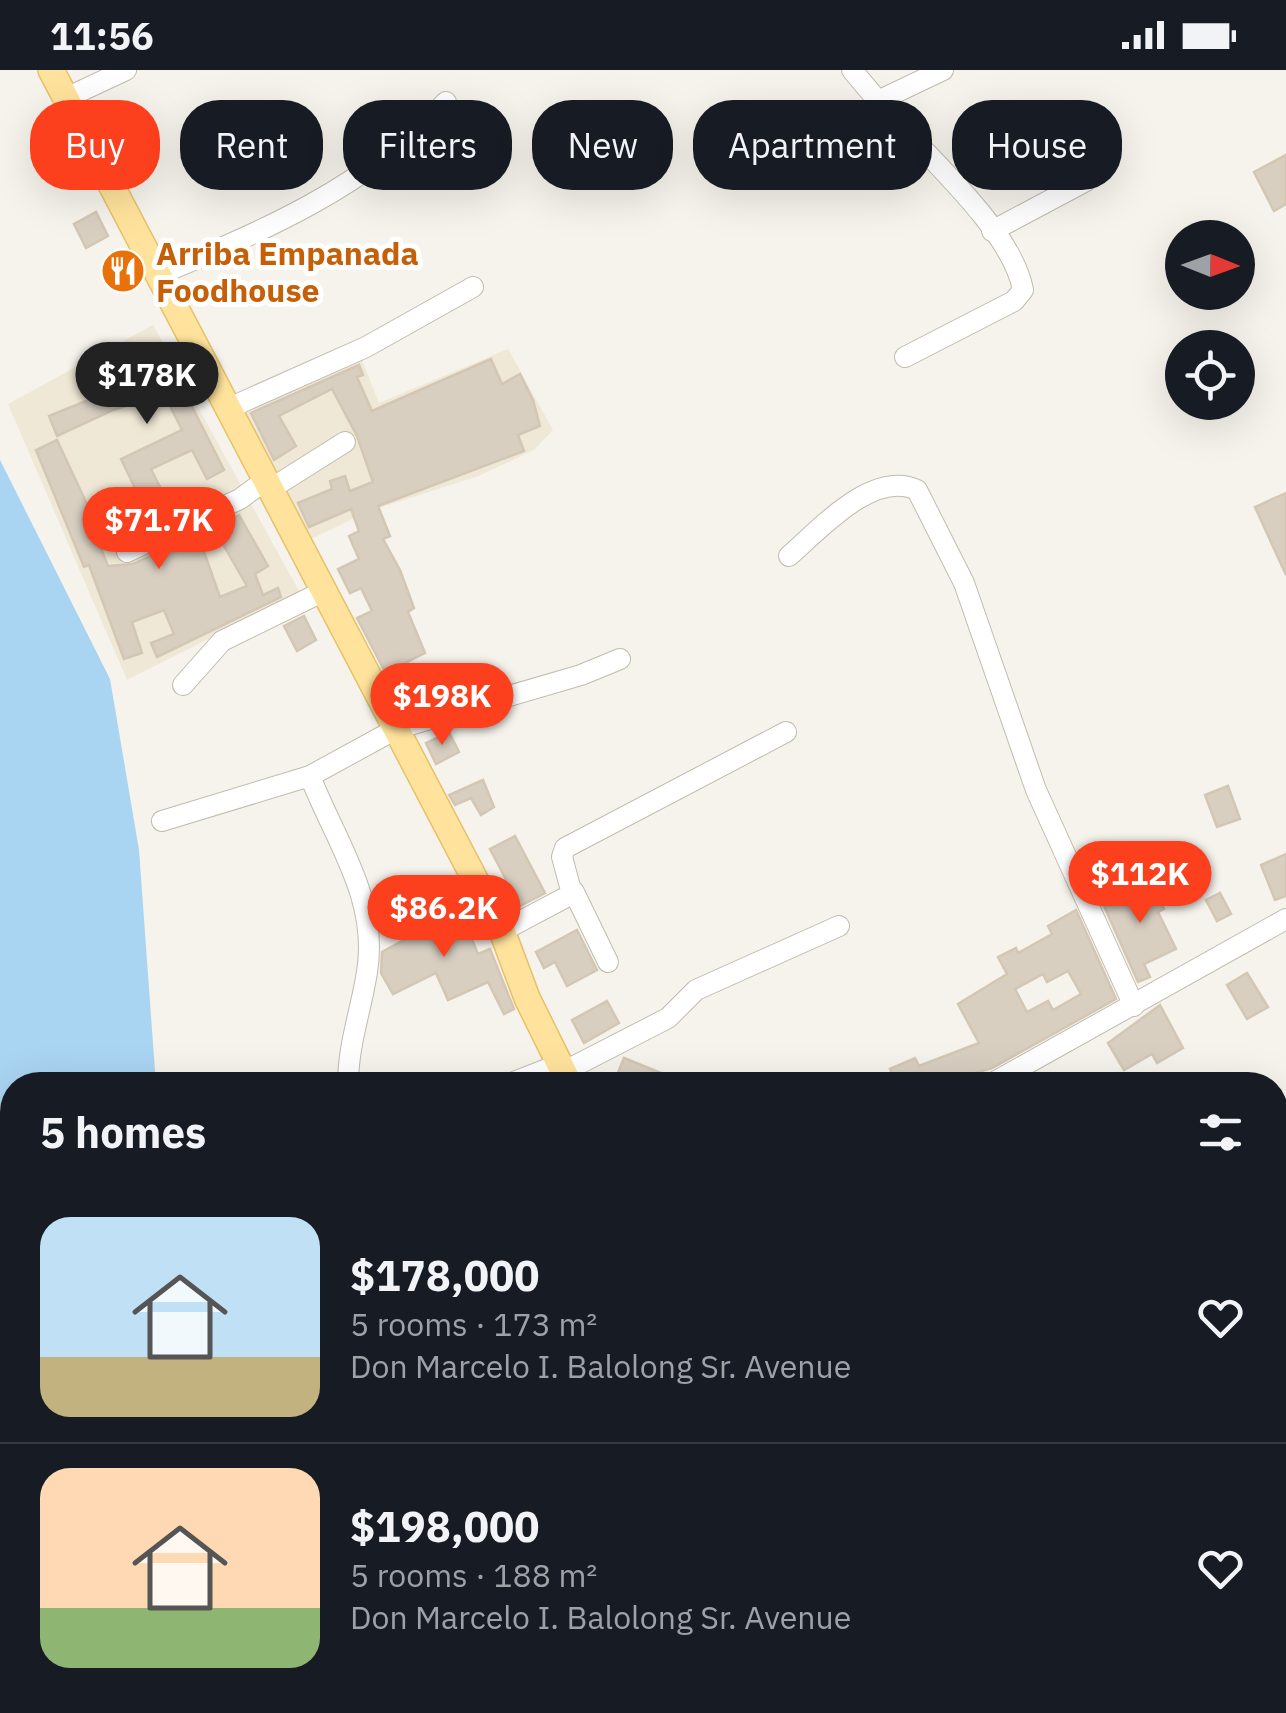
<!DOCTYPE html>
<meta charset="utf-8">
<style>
body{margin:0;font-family:"IBM Plex Sans",sans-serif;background:#242831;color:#f1f3f6;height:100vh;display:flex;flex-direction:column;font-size:38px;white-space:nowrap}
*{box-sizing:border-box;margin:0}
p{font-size:32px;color:#9ea1a6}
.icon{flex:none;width:55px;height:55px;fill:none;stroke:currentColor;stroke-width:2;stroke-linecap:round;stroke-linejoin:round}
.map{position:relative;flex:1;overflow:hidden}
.details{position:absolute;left:0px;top:1002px;width:1288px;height:642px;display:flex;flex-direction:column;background:#171b24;border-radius:40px 40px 0 0;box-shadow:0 10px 40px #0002}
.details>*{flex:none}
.hud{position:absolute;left:30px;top:30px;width:1228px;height:90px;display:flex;gap:20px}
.needle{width:65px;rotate:91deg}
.controls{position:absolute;left:1165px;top:150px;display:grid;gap:20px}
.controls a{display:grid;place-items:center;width:90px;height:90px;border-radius:50%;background:#171b24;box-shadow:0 10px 40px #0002;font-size:50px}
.price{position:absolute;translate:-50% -85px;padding:0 22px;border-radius:35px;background:#fc3f1d;color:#fff;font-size:32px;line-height:65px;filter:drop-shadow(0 2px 5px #0008)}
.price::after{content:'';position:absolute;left:50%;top:60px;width:30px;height:22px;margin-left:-15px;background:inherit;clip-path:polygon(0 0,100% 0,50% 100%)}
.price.current{background:#222;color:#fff}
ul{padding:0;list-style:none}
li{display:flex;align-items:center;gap:30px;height:250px;padding:0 40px}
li+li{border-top:2px solid #363941}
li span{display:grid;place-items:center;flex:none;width:280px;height:200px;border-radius:30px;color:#555}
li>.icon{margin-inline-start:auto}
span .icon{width:120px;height:120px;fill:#fffc;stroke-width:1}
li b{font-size:42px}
h2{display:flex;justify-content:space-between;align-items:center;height:120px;padding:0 40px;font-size:42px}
.tag{padding:0 35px;border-radius:40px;background:#171b24;box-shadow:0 10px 40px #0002;font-size:35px;line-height:90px}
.tag.current{background:#fc3f1d;color:#fff}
.status{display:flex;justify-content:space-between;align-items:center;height:70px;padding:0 50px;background:#171b24;direction:ltr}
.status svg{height:28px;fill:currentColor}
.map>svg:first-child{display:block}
.education{fill:#efe8d6}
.water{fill:#a9d4f2}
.building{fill:#d8cfc1;stroke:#d3c7b4;stroke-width:2.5;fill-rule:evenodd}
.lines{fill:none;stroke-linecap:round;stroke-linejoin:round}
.minor-casing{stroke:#c2bbae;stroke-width:22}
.major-casing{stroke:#e6c16a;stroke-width:28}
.minor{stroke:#fff;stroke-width:20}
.major{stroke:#ffe39c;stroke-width:25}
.labels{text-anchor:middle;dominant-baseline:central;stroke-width:10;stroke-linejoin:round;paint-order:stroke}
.food-label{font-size:32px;font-weight:bold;fill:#c56008;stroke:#fff;text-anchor:start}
</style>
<div class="status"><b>11:56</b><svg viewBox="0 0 49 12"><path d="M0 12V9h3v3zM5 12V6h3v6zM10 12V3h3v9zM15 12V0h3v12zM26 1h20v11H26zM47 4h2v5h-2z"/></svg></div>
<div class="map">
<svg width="1286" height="1643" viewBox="0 0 1286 1643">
<rect width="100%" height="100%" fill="#f6f3ec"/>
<g class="education">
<polygon points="153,255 300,523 127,610 8,334"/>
<polygon points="508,279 553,360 534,380 481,405 367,442 309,470 241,339 360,285 379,333"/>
</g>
<g class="water">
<polygon points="0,390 110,609 139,780 156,1015 12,1015 12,1301 0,1299"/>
<polygon points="0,1333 12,1335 12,1558 0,1578"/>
</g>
<g class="building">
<polygon points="1286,85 1286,134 1274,141 1254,102"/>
<polygon points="96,142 108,166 86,178 74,154"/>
<polygon points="140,279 152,312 174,301 224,400 207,409 192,380 151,399 171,439 150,449 121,389 182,360 164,324 113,340 57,366 49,346 118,318 108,291"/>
<polygon points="491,289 502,314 520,304 533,330 540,356 518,365 524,381 378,436 390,466 383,469 400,500 414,538 408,542 425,583 407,592 428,635 406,642 357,548 372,541 361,518 350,523 338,499 359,489 349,466 359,461 351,439 309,457 298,433 332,419 330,411 345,406 350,421 373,412 357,366 332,319 279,346 296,376 274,390 251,343 359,295 363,305 357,307 372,341"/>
<polygon points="57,370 100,462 95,464 108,496 133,494 198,465 220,527 247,516 213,457 239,445 268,496 255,504 263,525 278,518 281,527 157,587 151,573 174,564 164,540 132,552 142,583 124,589 89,495 84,497 36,380"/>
<polygon points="1286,423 1286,505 1255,437"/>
<polygon points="304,546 316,570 297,581 284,556"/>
<polygon points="449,662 459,682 436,694 426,673"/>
<polygon points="483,710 494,737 481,745 471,728 455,735 449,725"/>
<polygon points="1228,716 1240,749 1217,757 1205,725"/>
<polygon points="515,766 545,823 520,836 490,779"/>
<polygon points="1286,784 1286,826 1275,830 1261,795"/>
<polygon points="1148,808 1164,839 1158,842 1176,879 1144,894 1150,907 1138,912 1104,836 1118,829 1115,823"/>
<polygon points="1220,823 1231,844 1217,851 1206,830"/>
<polygon points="457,833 478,884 490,879 514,939 504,944 488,912 448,930 436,903 393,924 381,903 382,882 442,849 439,842"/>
<path d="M1076,840l40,89 -124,69 -37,11 3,6h-61l-7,-16 25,-11 4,8 60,-23 -21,-39 49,-30 -9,-17 18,-9 2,5 34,-19 -4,-8zM1068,901l13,23 -28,16 -5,-9 -21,11 -12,-23 28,-15 4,8z"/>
<polygon points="577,860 597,900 567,916 555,892 544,898 536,882"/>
<polygon points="1247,903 1268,937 1247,949 1227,915"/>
<polygon points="607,931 619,953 584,973 572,950"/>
<polygon points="1160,935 1183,978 1157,993 1152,984 1124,1000 1108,973"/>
<polygon points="624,988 666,1005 663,1015 613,1015"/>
</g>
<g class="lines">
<defs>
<g id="minor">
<polyline points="852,0 878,31 943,0"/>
<polyline points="66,28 126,0"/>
<path d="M878,31c41,49 134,127 145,189l-9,11 -109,56"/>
<polyline points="992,161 1086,111"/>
<path d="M158,205c105,-44 209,-88 288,-173"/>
<polyline points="229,338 366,277 473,217"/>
<polyline points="272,418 345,372"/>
<polyline points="127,482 240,429 267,409"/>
<path d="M789,486c30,-26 84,-87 128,-66l47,93 72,207 98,216"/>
<polyline points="183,615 222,571 326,520"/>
<polyline points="162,751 310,706"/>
<polyline points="574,822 608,892"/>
<polyline points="502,861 572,824 562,787 565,778 786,662"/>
<polyline points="563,1002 668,948 696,920 839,856"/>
<path d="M348,1015c0,-41 13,-74 19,-113 12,-74 -32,-131 -57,-196l86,-47 185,-54 39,-16"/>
<polyline points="506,1015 560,994"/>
<polyline points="989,1015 1286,849"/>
<polyline points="1275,1227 1286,1223"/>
<polyline points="1275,1391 1286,1385"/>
<polyline points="1275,1469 1286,1463"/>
<polyline points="0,1598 12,1580"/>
<polyline points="144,1632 151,1643"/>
<polyline points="889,1632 894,1643"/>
<polyline points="660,1637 689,1632"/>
<polyline points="839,1643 857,1632"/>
</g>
<g id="major">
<polyline points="51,0 502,861 527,928 570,1015"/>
<polyline points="988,1632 996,1643"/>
</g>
</defs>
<use href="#minor" class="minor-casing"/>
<use href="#major" class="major-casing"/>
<use href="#minor" class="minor"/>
<use href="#major" class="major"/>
</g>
<defs>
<symbol id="restaurant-disc" viewBox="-11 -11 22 22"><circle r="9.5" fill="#e8710a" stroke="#fff"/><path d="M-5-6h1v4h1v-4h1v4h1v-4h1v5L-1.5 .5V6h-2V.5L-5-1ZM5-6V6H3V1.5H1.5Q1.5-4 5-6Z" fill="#fff"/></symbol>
</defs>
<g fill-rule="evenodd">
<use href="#restaurant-disc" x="98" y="176" width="50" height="50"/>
</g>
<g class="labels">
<g class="food-label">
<text x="156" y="183">Arriba Empanada<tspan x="156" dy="37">Foodhouse</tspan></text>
</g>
</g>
</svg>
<div class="controls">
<a><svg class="needle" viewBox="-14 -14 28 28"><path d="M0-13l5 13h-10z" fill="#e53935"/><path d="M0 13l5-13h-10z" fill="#9ea1a6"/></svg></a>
<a><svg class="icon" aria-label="locate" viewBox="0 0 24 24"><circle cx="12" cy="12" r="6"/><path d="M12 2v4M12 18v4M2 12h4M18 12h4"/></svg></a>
</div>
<b class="price current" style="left:147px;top:357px">$178K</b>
<b class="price" style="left:159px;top:502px">$71.7K</b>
<b class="price" style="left:442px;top:678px">$198K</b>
<b class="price" style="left:1140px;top:856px">$112K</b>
<b class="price" style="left:444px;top:890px">$86.2K</b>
<div class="hud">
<a class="tag current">Buy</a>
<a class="tag">Rent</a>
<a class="tag">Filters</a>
<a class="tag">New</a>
<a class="tag">Apartment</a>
<a class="tag">House</a>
</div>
<section class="details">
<h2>5 homes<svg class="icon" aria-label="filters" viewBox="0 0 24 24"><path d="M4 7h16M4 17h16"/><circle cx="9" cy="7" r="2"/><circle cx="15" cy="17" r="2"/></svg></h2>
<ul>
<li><span style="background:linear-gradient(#bfe0f5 70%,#c2b280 0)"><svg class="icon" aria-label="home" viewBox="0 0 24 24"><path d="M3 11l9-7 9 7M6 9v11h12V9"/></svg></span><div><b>$178,000</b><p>5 rooms · 173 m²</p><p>Don Marcelo I. Balolong Sr. Avenue</p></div><svg class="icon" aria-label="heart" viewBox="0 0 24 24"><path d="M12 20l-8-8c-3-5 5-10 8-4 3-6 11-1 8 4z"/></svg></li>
<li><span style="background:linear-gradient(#ffd9b3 70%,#8fb573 0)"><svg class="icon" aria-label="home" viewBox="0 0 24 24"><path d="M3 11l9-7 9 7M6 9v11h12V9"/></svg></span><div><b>$198,000</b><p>5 rooms · 188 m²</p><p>Don Marcelo I. Balolong Sr. Avenue</p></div><svg class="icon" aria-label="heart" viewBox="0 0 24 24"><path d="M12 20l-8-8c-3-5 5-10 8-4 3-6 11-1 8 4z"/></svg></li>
</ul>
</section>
</div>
